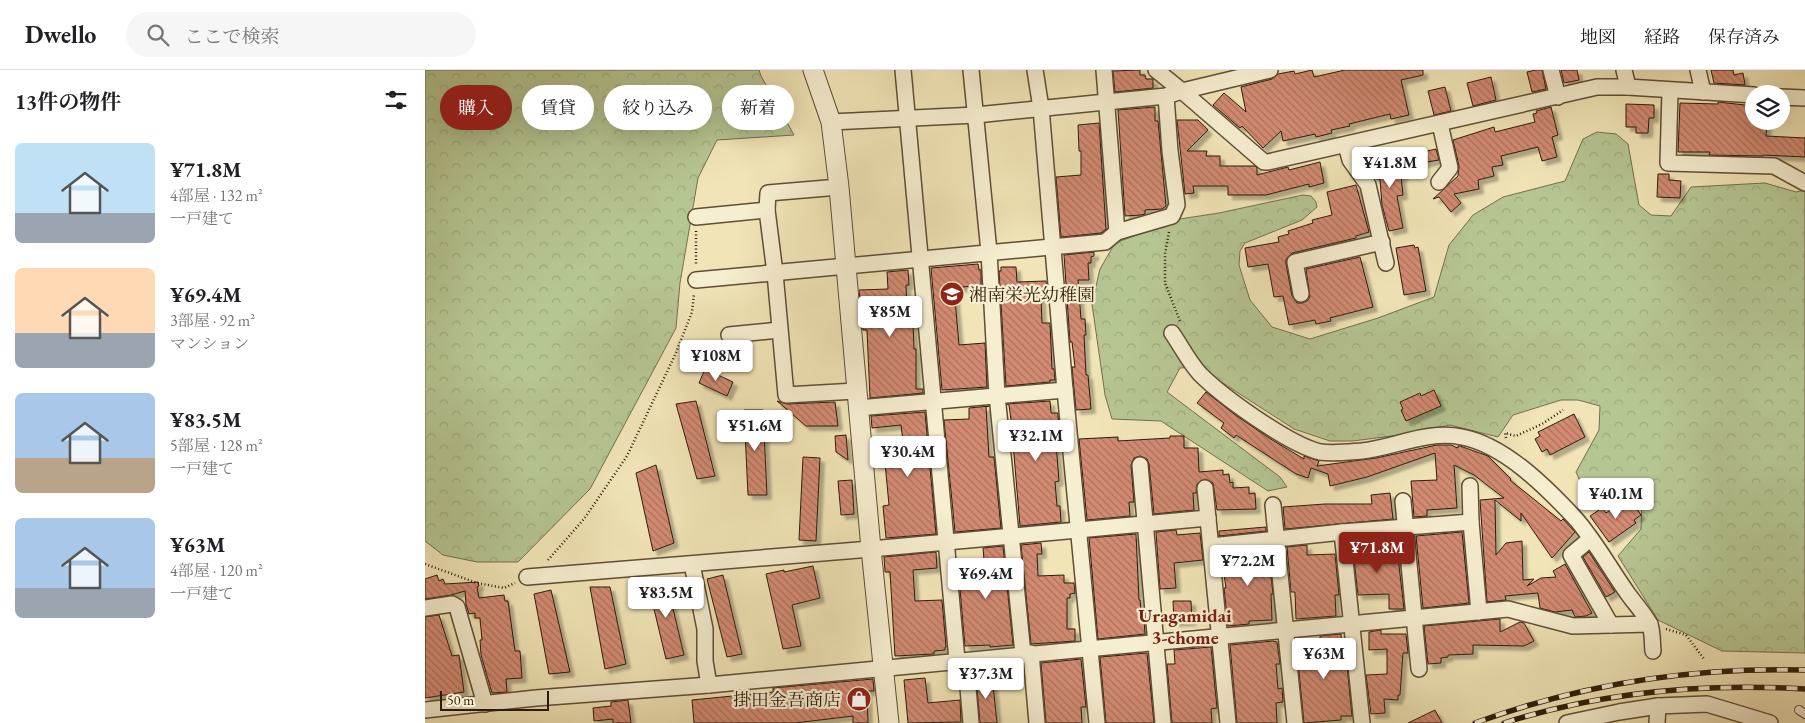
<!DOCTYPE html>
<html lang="ja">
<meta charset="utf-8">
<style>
body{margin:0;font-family:"EB Garamond","Noto Serif JP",serif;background:#f6f6f6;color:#202124;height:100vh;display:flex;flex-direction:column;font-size:19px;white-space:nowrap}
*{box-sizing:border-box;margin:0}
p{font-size:16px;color:#757577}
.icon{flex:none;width:28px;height:28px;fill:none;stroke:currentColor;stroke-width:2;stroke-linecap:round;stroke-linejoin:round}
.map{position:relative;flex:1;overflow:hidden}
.side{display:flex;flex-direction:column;background:#fff;width:425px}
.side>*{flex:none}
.top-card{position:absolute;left:15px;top:15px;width:475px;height:45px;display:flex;gap:10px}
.controls{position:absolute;left:1320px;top:15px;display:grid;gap:10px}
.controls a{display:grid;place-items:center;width:45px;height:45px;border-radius:50%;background:#fff;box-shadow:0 5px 20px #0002;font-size:25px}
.scale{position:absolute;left:15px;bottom:12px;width:109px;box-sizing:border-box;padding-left:5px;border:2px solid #2e1b09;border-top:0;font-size:14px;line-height:18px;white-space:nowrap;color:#2e1b09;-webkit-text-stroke:4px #f6eed0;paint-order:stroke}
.price{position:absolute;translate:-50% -42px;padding:0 11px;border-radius:5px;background:#fff;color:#222;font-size:16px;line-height:32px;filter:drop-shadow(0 1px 2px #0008)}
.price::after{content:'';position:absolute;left:50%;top:30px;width:15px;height:11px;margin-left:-8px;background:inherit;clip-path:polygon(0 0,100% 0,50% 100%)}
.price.on{background:#8f2418;color:#fff}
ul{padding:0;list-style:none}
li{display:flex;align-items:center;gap:15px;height:125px;padding:0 15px}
li span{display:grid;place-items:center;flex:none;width:140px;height:100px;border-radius:8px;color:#555}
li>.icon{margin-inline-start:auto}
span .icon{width:60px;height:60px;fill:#fffc;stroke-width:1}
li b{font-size:21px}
h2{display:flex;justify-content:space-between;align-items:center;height:60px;padding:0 15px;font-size:21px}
.tag{padding:0 18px;border-radius:22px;background:#fff;box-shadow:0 5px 20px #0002;font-size:18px;line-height:45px}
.tag.on{background:#8f2418;color:#fff}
header{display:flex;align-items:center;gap:30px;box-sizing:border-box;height:70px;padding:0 25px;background:#fff;border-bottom:1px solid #e0e0e0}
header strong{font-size:24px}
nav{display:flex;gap:28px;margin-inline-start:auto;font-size:18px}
.search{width:350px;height:45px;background:#f6f6f6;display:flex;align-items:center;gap:12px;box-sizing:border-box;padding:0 18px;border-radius:28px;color:#757577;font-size:19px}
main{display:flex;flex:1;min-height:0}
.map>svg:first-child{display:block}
.forest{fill:url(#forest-crowns);stroke:#72704e}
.building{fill:url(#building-back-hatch);stroke:#2e1b09;filter:url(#shadow)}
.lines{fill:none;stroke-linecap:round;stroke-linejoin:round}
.service-casing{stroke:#5f4e34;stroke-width:10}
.minor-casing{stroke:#5f4e34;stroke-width:18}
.tertiary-casing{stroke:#5f4e34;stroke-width:21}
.path{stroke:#2e1b09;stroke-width:2.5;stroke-dasharray:1 2.5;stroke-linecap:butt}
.service{stroke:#f6eed0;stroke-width:8}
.minor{stroke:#f6eed0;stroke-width:15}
.tertiary{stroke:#f6eed0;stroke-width:19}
.rail-casing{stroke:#2e1b09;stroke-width:5.5}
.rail{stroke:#f6eed0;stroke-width:4;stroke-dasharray:11;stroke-linecap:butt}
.labels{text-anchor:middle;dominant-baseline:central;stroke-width:4.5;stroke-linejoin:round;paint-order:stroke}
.poi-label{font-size:18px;fill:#2e1b09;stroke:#f6eed0;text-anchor:start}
.neighbourhood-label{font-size:19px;font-weight:bold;fill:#7a1f14;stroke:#f6eed0}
</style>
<header>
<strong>Dwello</strong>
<div class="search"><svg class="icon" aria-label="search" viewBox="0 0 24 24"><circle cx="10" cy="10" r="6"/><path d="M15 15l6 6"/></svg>ここで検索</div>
<nav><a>地図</a><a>経路</a><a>保存済み</a></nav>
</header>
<main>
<section class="side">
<h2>13件の物件<svg class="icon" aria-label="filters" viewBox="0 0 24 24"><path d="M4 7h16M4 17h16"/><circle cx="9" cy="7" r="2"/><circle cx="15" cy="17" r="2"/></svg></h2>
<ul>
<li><span style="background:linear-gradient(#bfe0f5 70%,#9aa5b1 0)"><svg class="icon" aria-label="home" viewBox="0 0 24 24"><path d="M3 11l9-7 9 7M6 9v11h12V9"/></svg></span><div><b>¥71.8M</b><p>4部屋 · 132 m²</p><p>一戸建て</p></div></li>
<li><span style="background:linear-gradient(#ffd9b3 65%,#9aa5b1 0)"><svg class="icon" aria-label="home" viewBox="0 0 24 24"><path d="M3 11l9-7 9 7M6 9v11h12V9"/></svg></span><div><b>¥69.4M</b><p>3部屋 · 92 m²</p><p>マンション</p></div></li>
<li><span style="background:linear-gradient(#a9c7e8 65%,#b9a48a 0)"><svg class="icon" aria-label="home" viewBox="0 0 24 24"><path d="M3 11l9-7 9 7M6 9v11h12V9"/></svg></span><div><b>¥83.5M</b><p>5部屋 · 128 m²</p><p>一戸建て</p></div></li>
<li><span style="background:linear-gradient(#a9c7e8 70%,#9aa5b1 0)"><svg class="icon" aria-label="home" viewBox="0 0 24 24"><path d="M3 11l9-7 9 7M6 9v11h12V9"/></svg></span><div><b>¥63M</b><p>4部屋 · 120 m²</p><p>一戸建て</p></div></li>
</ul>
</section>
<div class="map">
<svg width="1380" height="653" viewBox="0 0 1380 653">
<defs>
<pattern id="forest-crowns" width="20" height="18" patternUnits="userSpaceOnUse" patternTransform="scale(1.25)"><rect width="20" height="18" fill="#b6c692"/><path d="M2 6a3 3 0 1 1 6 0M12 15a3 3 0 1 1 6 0" fill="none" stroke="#9daa7d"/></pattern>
<pattern id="building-back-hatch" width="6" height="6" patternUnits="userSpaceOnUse" patternTransform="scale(1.25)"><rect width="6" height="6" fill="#d38b73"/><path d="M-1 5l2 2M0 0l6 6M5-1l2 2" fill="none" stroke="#ac715d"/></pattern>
<filter id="shadow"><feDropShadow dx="4.5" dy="4.5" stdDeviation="1" flood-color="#0004"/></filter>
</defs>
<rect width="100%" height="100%" fill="#f1e5b7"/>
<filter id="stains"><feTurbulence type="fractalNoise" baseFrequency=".004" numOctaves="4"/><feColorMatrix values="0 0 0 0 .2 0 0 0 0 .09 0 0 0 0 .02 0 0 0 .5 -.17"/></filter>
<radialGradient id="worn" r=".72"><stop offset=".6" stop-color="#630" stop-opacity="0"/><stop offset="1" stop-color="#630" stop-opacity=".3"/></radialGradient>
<g class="forest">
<polygon points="0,0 334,0 336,6 369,65 292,70 273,108 255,213 251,258 165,419 93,492 52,492 18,485 0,471"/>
<polygon points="1172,62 1191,64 1203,74 1214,135 1226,145 1246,146 1266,117 1340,113 1371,122 1380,120 1380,583 1297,581 1233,550 1193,486 1216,459 1217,427 1171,425 1158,418 1151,402 1174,360 1175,336 1153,330 1136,330 1088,345 1073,367 1025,355 974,365 928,371 905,371 869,359 773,297 755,298 742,322 855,407 862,417 843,421 736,351 687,349 680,325 667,234 675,199 690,173 755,149 794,143 878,125 886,126 891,132 892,137 877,150 820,173 815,181 814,195 825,230 847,257 885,269 953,248 1009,227 1024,175 1048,145 1078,127 1140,111 1158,69"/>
</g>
<g class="building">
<polygon points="715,0 715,5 720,5 721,9 728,9 728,18 690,22 688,1"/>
<polygon points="887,0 889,7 920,0 998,0 998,5 976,10 984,45 966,49 965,44 924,54 925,56 906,60 907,63 891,67 890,64 858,71 856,61 838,78 817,56 815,58 788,35 799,23 821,42 816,17 847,9 853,4 869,1 870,4"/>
<polygon points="1111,0 1117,0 1121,19 1107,22 1102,2"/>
<polygon points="1136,0 1152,0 1154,10 1139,13"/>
<polygon points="1286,0 1308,0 1309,5 1318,3 1320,15 1289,13"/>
<polygon points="1066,7 1071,30 1048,36 1042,13"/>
<polygon points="1020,17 1026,41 1009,45 1003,21"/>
<polygon points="1293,32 1329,36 1329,51 1342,51 1341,66 1380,68 1380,87 1338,85 1338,86 1284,85 1285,82 1253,82 1255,33 1293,34"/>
<polygon points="1201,34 1229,35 1229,48 1224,48 1223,63 1211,63 1211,57 1201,57"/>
<polygon points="730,37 730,51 733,51 741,136 737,139 720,140 720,144 716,145 700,146 693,40"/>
<polygon points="1126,37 1133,65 1127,67 1132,87 1117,91 1113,77 1076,86 1078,95 1067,97 1069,106 1053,110 1054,119 1029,124 1036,133 1026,142 1014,127 1008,129 1033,106 1034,96 1028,70 1069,57 1070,62 1110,52 1108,44 1112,43 1111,41"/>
<polygon points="752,50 773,50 783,60 762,81 782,81 781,86 795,86 795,96 830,96 832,98 832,105 863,97 864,100 895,92 899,113 884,117 884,114 841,125 803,125 803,116 768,116 769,123 760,124"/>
<polygon points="674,53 681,159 676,163 636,167 631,107 656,105 656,81 654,81 653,55"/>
<polygon points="1011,79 1014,90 996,93 994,83"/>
<polygon points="977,89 979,106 976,106 978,125 972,126 978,158 964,161 957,135 955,109 951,109 942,97 941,93"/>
<polygon points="1233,104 1244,104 1244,110 1256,111 1255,128 1232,127"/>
<polygon points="931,115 944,162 931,166 931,168 867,183 861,189 861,194 867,226 872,233 877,233 882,231 885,227 881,199 935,187 948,237 905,248 906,251 891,254 890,250 864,255 858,226 849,227 843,194 823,197 820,178 854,172 853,167 864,164 863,161 888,153 887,150 907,145 902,122"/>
<polygon points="989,175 990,178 993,177 1001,221 979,225 971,178"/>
<polygon points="669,182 669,186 666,187 666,193 663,193 664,210 653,210 656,249 660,249 661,265 659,265 661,305 663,305 666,339 651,340 647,297 650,297 647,272 645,272 639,185"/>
<polygon points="553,194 554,200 556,200 556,215 529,218 534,275 560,273 562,317 517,320 506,198"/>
<polygon points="576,197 591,197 592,212 621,211 623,227 616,228 617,253 625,253 627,299 629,299 630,310 625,310 625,312 581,316 574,201 576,201"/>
<polygon points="483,200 484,215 481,215 482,241 491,241 491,254 488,254 489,279 491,279 491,319 498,319 498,323 445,328 442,260 438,260 434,220 463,219 462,202"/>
<polygon points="280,299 308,312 302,326 274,313"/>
<polygon points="1009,320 1016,336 981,351 976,340 978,339 975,332 995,323 996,326"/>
<polygon points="781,322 809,344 844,368 879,389 879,386 894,391 892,396 951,388 1012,375 1026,375 1033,378 1033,376 1035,376 1063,386 1086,409 1085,410 1136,451 1138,449 1150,462 1127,488 1096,443 1096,451 1070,430 1071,485 1081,473 1097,471 1098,510 1109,509 1102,516 1116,508 1131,507 1128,501 1140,494 1167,543 1161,546 1150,547 1147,540 1130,542 1115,538 1113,523 1080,526 1081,530 1062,532 1055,430 1079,428 1049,405 1029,395 1032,438 1002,440 1002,446 989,447 986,411 1012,410 1010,383 942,407 905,416 903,404 886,398 883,408 871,404 811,365 809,368 796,358 799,353 772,333"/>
<polygon points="271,331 290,406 272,409 251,334"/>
<polygon points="352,331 362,334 410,332 413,356 381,356"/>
<polygon points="625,331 626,343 633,343 633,345 635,373 631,373 634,411 630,412 632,436 635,436 636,452 595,456 586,350 584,335 582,334"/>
<polygon points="564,336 561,337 564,387 569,387 576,458 530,462 519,350 544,349 544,338"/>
<polygon points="319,340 338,340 342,425 323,425"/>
<polygon points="500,342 511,464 461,468 458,436 464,435 460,393 451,394 450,382 479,380 476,355 447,358 446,346"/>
<polygon points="1149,344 1160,367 1125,385 1122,379 1117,382 1110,369 1115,366 1113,362"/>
<polygon points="421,365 423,390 411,382 410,366"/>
<polygon points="745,366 759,366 759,378 773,378 774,402 798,400 798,405 804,404 805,413 808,412 808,418 824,417 824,424 830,423 831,439 792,440 788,413 780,409 772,414 771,423 768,423 769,440 729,444 724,394 722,389 715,386 709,388 706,395 709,432 704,432 705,446 662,450 654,369 693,367 693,371 745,368"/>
<polygon points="378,387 395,388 391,471 374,470"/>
<polygon points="231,395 249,473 228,481 211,403"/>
<polygon points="427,410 429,444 416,445 413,411"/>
<polygon points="965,423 968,449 860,459 858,437 900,434 947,434 946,425"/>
<polygon points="1206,431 1216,445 1209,450 1211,453 1184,472 1165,446 1177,438 1181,443 1197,432 1199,436"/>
<polygon points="841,457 841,461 794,466 794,461"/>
<polygon points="751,460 752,465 775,463 778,490 749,493 751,518 735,519 731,462"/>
<polygon points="1037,462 1044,533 998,538 991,466"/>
<polygon points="711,464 714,530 715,530 717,549 719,549 720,564 673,569 664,468"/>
<polygon points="946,469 947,487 973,487 979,539 964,539 964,524 933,525 927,471"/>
<polygon points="616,473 617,484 612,484 613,506 639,505 639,513 649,513 650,523 645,524 645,528 642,528 642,559 650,559 650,571 606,574 596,475"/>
<polygon points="882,475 882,485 910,484 914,525 910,525 911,546 871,549 870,522 866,522 862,477"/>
<polygon points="578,476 588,575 565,577 565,575 540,576 533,497 538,497 538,491 559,490 558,478"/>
<polygon points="843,479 848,524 846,524 847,550 824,551 824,554 803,556 799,518 801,518 796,484"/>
<polygon points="511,482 512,498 488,500 490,531 517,530 521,577 520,577 520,580 509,581 509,584 470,586 465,502 460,502 459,487"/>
<polygon points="1164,482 1190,522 1181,527 1158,487"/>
<polygon points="388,496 395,528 367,535 376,576 358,579 341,504 359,500 359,502"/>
<polygon points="12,505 14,511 18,509 20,514 53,512 54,516 52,517 54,528 79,525 80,531 83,531 90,581 95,581 97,608 81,609 82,622 67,623 56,585 55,570 57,570 55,548 50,548 50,543 44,544 41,534 40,521 26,525 0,529 0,509"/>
<polygon points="298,505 317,584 302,587 282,509"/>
<polygon points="241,509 259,585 241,589 223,514"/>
<polygon points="165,517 185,517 201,594 180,599"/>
<polygon points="126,520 145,602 124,604 109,524"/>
<polygon points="748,531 766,531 767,551 749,552"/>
<polygon points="14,545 27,586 34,585 39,622 0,628 0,547"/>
<polygon points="1075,549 1075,562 1095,552 1099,553 1109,571 1099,576 1048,575 1048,584 1023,585 1023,587 1016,588 1016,593 1003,594 999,556"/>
<polygon points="956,560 956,564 981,564 983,583 978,583 975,625 973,625 973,630 959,629 960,643 946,644 941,605 962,604 962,579 944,580 944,562"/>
<polygon points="916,564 918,596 922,596 927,646 916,646 916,650 879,653 871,571 895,570 895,566"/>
<polygon points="848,571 852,572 855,594 851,594 853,619 857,618 858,632 851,633 852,653 812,653 805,575"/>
<polygon points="786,577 792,638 786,639 787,653 747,653 742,594 750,594 749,580"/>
<polygon points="722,583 729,653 681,653 675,587"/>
<polygon points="656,589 661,637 656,637 657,653 621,653 616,593"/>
<polygon points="567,605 572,653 555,653 551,607"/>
<polygon points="500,608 503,633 535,630 536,652 483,653 479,610"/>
<polygon points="448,609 449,621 442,621 443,653 428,653 428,646 370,653 269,653 267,630 348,622 348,618"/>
<polygon points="203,630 206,653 188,653 188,649 169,651 168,638 186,636 186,632"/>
<polygon points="1010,640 1017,653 983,653"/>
</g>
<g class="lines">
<defs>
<polyline id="service" points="1374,640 1380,644"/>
<g id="minor">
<polyline points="478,0 532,590"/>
<polyline points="546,0 564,182 572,325 598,584"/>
<polyline points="610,0 616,38 640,320 672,653"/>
<polyline points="731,0 757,21 839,92 843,92 1172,17 1203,17 1329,25"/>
<polyline points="1126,0 1133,27"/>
<polyline points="1199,0 1203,17"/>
<polyline points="1273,0 1278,22"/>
<polyline points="1245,21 1243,93 1349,96 1380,113"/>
<polyline points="1356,27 1380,28"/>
<polyline points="406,52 551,45 741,26 757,21 845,0"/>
<polyline points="921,75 925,90 943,115 961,193"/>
<polyline points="1014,112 1025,98 1015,54"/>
<polyline points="414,117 343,123 342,140 350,203 361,325 431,321"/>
<polyline points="271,147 342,140"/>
<polyline points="692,162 747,146 752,135 745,81 741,26"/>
<polyline points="271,210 680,172 692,162 679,0"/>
<polyline points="876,224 870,192 957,172"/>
<path d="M747,263c9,13 17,29 28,41 23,23 88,70 120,78 13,2 29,0 42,-1 33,-4 66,-21 100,-14 42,8 83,49 112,80 20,22 35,50 52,74 5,8 22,27 24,34 3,8 2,18 3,26"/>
<polyline points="304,265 354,260"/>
<polyline points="433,338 640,320"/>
<polyline points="715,395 738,653"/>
<polyline points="1045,416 1046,452 1054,542"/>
<polyline points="780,418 803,653"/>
<polyline points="978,431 994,599"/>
<polyline points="848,435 870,653"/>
<polyline points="917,462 937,653"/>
<polyline points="1165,469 1146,485 1186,555"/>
<polyline points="786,476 917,462 1046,452"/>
<polyline points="267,494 280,559 280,591 284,615"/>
<polyline points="102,507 446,479 783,448"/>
<polyline points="0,538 27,534 32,537 60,634"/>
<polyline points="606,583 612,653"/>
<polyline points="542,606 546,653"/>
<polyline points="0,640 111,628 284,615 1083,539 1148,556 1225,554"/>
<polyline points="1142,653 1194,642 1233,636 1282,634 1345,653"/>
<polyline points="1232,653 1233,636"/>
</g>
<polyline id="tertiary" points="388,0 406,52 414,117 446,479 464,653"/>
</defs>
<use href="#service" class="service-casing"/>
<use href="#minor" class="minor-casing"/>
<use href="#tertiary" class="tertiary-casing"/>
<g class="path">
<polyline points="271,161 271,196"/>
<polyline points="744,162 740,184 740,213 755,251"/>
<polyline points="1081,368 1080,363 1091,366 1117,354 1138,340"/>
<polyline points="123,490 159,449 202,386 250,285 267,242 269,224"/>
<polyline points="0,494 52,513 79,518 90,513"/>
<polyline points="1241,559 1261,565 1279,589"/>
</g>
<use href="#service" class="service"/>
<use href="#minor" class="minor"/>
<use href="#tertiary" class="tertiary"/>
<defs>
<g id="rail">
<path d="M1050,653c106,-39 218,-56 330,-53"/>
<path d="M1079,653c97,-31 201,-40 301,-34"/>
</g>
</defs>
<use href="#rail" class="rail-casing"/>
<use href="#rail" class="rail"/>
</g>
<defs>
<symbol id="school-disc" viewBox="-11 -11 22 22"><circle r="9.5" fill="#8f2418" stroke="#f6eed0"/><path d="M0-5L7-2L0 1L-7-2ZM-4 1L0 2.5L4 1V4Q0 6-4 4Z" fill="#fff"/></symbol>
<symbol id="shop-disc" viewBox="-11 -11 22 22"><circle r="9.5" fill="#8f2418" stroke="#f6eed0"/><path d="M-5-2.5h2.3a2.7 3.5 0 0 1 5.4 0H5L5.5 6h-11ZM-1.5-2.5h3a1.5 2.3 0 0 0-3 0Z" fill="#fff"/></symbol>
</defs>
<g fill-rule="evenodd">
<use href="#school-disc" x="513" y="210" width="28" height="28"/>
<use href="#shop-disc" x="420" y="615" width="28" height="28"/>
</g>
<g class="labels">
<g class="poi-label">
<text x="544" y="224">湘南栄光幼稚園</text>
<text x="416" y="629" text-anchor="end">掛田金吾商店</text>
</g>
<g class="neighbourhood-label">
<text x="760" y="545">Uragamidai<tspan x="760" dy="22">3-chome</tspan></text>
</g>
</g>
<rect width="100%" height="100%" filter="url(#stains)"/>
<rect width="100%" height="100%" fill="url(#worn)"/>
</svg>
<div class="controls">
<a><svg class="icon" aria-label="layers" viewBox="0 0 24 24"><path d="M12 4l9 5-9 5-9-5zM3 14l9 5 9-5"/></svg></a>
</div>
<div class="scale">50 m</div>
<b class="price" style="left:965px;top:119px">¥41.8M</b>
<b class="price" style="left:465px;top:268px">¥85M</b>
<b class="price" style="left:291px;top:312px">¥108M</b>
<b class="price" style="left:330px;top:382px">¥51.6M</b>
<b class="price" style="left:611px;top:392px">¥32.1M</b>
<b class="price" style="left:483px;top:408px">¥30.4M</b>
<b class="price" style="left:1191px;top:450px">¥40.1M</b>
<b class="price on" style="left:952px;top:504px">¥71.8M</b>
<b class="price" style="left:823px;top:517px">¥72.2M</b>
<b class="price" style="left:561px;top:530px">¥69.4M</b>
<b class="price" style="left:241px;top:549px">¥83.5M</b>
<b class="price" style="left:899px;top:610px">¥63M</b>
<b class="price" style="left:561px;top:630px">¥37.3M</b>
<div class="top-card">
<a class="tag on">購入</a>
<a class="tag">賃貸</a>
<a class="tag">絞り込み</a>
<a class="tag">新着</a>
</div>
</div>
</main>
